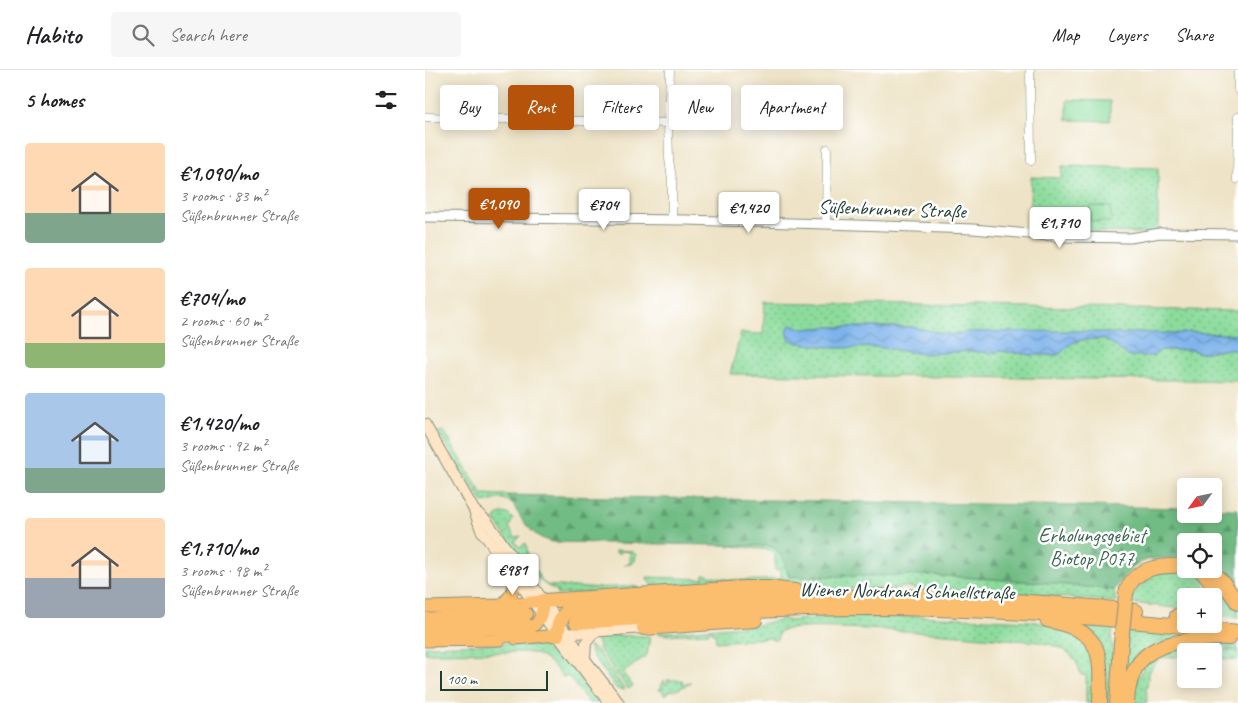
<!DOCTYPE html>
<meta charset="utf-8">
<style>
body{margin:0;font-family:Caveat,sans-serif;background:#f6f6f6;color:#202124;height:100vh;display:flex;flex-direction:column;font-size:19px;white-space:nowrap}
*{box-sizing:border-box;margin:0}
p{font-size:16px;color:#757577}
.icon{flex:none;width:28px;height:28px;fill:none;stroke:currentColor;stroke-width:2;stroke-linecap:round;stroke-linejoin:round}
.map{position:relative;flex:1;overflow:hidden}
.side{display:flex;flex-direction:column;background:#fff;width:425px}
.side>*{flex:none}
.banner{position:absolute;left:15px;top:15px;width:475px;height:45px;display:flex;gap:10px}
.needle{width:32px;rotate:237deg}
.controls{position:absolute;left:752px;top:408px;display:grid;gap:10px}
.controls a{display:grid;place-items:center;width:45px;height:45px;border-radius:5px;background:#fff;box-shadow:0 2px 12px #0003;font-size:25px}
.scale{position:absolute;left:15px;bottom:12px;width:108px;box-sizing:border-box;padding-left:5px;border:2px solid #1f3d34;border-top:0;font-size:14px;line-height:18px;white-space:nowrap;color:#1f3d34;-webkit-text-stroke:4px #fff;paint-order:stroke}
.price{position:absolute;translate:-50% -42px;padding:0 11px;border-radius:5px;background:#fff;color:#222;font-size:16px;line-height:32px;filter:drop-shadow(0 1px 2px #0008)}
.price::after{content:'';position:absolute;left:50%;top:30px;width:15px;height:11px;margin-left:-8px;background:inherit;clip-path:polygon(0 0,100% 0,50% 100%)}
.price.current{background:#b45309;color:#fff}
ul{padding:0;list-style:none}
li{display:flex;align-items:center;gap:15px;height:125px;padding:0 25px}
li span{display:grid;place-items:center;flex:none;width:140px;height:100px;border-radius:5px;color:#555}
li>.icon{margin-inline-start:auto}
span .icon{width:60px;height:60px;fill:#fffc;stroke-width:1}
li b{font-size:21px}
h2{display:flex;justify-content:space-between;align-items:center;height:60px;padding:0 25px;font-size:21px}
.chip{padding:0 18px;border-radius:5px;background:#fff;box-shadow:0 2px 12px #0003;font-size:18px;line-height:45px}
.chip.current{background:#b45309;color:#fff}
header{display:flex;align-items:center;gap:30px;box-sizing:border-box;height:70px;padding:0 25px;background:#fff;border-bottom:1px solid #e0e0e0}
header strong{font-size:24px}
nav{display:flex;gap:28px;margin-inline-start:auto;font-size:18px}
.search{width:350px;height:45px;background:#f6f6f6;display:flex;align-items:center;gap:12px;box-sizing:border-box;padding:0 18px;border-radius:5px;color:#757577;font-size:19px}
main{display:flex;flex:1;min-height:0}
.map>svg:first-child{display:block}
.grass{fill:url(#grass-dots);stroke:#568c68}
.forest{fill:url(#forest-firs);stroke:#487c5c}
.pitch{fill:#8cdc9c;stroke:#568c68}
.water{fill:url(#water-waves);stroke:#4e7890}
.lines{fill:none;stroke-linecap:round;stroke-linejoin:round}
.minor-casing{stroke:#86907d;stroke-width:9}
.tertiary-casing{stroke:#86907d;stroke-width:11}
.secondary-casing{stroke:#86907d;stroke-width:12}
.primary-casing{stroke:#86907d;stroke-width:13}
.motorway-casing{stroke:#86907d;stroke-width:16}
.minor{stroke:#fff;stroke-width:8}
.tertiary{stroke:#fff;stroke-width:9}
.secondary{stroke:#fde5c5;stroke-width:10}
.primary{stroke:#fbbd6e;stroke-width:11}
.motorway{stroke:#fbbd6e;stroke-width:14}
.motorway-bridge-casing{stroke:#86907d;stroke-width:16;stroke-linecap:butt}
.motorway-bridge{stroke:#fbbd6e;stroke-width:14}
.labels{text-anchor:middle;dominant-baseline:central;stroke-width:5;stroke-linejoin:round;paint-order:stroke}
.street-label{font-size:20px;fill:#1f3d34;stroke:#fff}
.park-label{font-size:20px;fill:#3a654e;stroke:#fff}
</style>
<header>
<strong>Habito</strong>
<div class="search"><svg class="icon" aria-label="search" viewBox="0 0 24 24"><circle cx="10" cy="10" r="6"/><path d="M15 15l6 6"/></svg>Search here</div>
<nav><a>Map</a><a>Layers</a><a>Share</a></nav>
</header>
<main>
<section class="side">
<h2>5 homes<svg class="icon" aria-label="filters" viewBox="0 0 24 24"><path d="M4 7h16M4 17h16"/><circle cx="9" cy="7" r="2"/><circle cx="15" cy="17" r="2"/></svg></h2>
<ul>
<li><span style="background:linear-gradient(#ffd9b3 70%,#7fa58c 0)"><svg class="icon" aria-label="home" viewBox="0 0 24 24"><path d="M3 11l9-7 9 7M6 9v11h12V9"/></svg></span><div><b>€1,090/mo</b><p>3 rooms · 83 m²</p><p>Süßenbrunner Straße</p></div></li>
<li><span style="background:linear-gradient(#ffd9b3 75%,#8fb573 0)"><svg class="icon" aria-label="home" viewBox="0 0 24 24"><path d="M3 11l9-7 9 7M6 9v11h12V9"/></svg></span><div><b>€704/mo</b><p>2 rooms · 60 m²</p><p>Süßenbrunner Straße</p></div></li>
<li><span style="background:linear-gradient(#a9c7e8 75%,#7fa58c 0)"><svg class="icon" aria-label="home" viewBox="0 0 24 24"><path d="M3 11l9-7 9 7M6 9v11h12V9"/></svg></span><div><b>€1,420/mo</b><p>3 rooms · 92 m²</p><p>Süßenbrunner Straße</p></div></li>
<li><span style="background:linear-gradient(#ffd9b3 60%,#9aa5b1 0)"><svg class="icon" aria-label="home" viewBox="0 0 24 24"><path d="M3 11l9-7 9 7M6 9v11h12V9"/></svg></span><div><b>€1,710/mo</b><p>3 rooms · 98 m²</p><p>Süßenbrunner Straße</p></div></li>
</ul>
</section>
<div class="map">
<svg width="813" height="633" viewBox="0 0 813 633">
<defs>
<pattern id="grass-dots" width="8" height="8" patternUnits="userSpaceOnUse" patternTransform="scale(1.25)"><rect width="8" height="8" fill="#8cdc9c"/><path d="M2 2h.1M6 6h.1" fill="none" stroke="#72b480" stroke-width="1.8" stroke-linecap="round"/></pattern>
<pattern id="forest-firs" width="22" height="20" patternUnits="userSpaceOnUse" patternTransform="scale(1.25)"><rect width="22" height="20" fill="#71bc84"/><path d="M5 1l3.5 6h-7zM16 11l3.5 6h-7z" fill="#5c9a6d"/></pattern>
<pattern id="water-waves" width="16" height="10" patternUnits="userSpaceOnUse" patternTransform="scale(1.25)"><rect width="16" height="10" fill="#7db2eb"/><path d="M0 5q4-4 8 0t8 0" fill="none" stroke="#6692bf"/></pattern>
</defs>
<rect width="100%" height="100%" fill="#fff"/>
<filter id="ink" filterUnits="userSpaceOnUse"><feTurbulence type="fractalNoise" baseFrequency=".02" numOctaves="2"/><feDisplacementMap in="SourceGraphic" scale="10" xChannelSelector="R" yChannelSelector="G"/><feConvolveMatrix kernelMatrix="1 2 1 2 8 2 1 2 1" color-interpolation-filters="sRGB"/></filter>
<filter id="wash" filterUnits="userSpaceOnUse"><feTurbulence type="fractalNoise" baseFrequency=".0096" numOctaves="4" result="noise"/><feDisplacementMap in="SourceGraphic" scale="20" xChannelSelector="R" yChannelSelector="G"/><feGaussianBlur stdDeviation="1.12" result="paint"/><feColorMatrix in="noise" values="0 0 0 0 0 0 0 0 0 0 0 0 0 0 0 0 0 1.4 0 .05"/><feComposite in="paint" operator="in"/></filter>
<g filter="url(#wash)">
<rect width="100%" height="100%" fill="#eee3c6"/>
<g class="grass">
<polygon points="637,96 733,98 733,160 722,163 605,161 606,107 636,108"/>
<polygon points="340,232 813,241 813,265 765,262 750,264 714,262 698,264 655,261 543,262 525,265 487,257 400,257 380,259 365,255 364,269 373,273 411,278 452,277 498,284 545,281 565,283 576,281 606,285 633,285 647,273 657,270 676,269 685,272 703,286 736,280 767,280 775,283 804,279 813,281 813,311 305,304 316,263 338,264"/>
<path d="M19,361l38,63 25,1 6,10c-13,-12 -17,-3 -30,-2l-30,-45 1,-1 -16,-25z"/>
<path d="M78,443l5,1 5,5 -4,8 6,10 6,-1 -6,5 4,6 7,-4 3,18 10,14 -1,2h2l6,8 42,3 45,-2 7,2 -83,7v-5c-21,-3 -50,-52 -62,-70l2,-4z"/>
<path d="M287,474l58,2 5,1 6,9 146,19 111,7 76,8 2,12 -111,-10 -90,-3c-7,-3 -12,-3 -19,0h-92l-114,-5 -36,2 -6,-5 -1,-4 56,2 1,-5c20,8 55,7 77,4v-8h-6v-15l-5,-5z"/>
<polygon points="191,480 207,481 211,485 210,491 206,494 199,495 205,493 205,482 197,481 196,483 191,483"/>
<polygon points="761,500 771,501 777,505 783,526 761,526 761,539 705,533 711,515 723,504"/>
<polygon points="790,512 813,537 813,547 789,545"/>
<path d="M407,546h88l109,5 32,5 32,20 2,57h-9v-28h-5c-6,-24 -19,-28 -42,-33 -34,-3 -244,-23 -260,-10l-2,8h-5l-1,-2 -55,4 -1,-9h-3v-3h-3v3l-43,2 -10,-2 101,-8 27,-6 6,2z"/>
<polygon points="647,552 689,554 686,568 688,577 683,633 679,633 678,594"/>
<path d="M705,556c16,8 31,8 48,6 10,-2 22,1 32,2l-52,9 -37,47 6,-61z"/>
<polygon points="175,565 222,566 225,567 222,585 198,603 208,616 203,619 173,578 174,575 170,567"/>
<path d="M119,571c10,0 14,3 19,11l-3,3 3,4 4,-3 35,47h-13l-21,-27 -5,1c-11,-14 -21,-24 -39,-25l-99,1v-7l88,-3c9,4 22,3 31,-2z"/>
<polygon points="795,571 813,571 813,574 787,573 786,579 813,581 813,590 789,588 789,581 761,581 761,586 736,588 727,597 723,605 722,617 721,617 722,633 705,633 709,614 727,584"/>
<polygon points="164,576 172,581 200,620 192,619 166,584"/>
<polygon points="239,610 240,614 243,613 242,610 257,610 258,614 266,613 249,621 247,620 239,625 237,619 234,621"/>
</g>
<g class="forest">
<path d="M82,425l679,13v6h28v-5h24v84l-12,-17 -12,-12v-23h-28v17c-41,0 -47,-3 -72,32l-76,-8 -111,-7 -138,2c-4,-10 -7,-28 -19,-31l-218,-4c-24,-6 -32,-27 -45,-47z"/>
<polygon points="787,573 813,574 813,581 786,579 783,577 783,574"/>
</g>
<g class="pitch">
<polygon points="642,30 685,31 685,51 642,50"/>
<polygon points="665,136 686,137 686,152 665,151"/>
</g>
<polygon class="water" points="365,255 380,259 400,257 487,257 525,265 543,262 655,261 698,264 714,262 750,264 765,262 813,265 813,281 804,279 775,283 767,280 736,280 728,286 703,286 685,272 676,269 657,270 647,273 633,285 606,285 576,281 565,283 545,281 498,284 452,277 411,278 373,273 364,269 362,261"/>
</g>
<g filter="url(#ink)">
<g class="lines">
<defs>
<g id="minor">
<polyline points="245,0 243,53 244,89 247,109 247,150"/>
<polyline points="605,0 606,91"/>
<polyline points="813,0 813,20"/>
<polyline points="0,47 243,53"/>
<polyline points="812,109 813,47"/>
<polyline points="401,154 402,79"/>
</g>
<polyline id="tertiary" points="0,147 261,150 401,154 548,159 638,167 705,168 735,163 813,164"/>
<g id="secondary">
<polyline points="0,354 49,440 56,460 132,565 184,633"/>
<polyline points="49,440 61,450 160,589 194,633"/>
<polyline points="137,564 219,558"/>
<polyline points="160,588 161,573 170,561"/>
</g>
<g id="primary">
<polyline points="77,535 87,523 89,506"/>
<path d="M0,537l77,-2 41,-4c0,33 -25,32 -51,39"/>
<polyline points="91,569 132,565"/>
<polyline points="0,571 75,570"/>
</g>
<g id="motorway">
<polyline points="783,499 797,511 813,533"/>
<path d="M776,501c9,7 13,14 11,25"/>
<path d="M701,523c8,-27 36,-28 60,-27"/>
<polyline points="118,531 319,518 343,518 370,521"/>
<path d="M150,541c86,-5 172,-12 258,-14 101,-3 202,4 303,14"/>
<polyline points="752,546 761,541"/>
<polyline points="0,550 100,544"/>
<path d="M622,550c57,12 54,32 53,83"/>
<path d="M151,552c97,-6 194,-14 291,-14 125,0 248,10 371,24"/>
<polyline points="219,558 330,550"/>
<polyline points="0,562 101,555"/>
<path d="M132,565c1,-16 10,-26 23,-35"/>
<polyline points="692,633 696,573"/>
<path d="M702,633c2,-47 28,-61 71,-63 10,-1 21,-3 31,-2"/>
</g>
</defs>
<use href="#minor" class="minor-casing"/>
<use href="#tertiary" class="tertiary-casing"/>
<use href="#secondary" class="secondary-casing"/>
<use href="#primary" class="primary-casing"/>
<use href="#motorway" class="motorway-casing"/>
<use href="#minor" class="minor"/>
<use href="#tertiary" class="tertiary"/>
<use href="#secondary" class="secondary"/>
<use href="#primary" class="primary"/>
<use href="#motorway" class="motorway"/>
<defs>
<polyline id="motorway-bridge" points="696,573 701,523"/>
</defs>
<use href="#motorway-bridge" class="motorway-bridge-casing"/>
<use href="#motorway-bridge" class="motorway-bridge"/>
</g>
</g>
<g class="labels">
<g class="street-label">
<text transform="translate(467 139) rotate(2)">Süßenbrunner Straße</text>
<text transform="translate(482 521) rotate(1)">Wiener Nordrand Schnellstraße</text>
</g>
<g class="park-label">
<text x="667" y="465">Erholungsgebiet<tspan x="667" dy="23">Biotop P077</tspan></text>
</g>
</g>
</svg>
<div class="controls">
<a><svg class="needle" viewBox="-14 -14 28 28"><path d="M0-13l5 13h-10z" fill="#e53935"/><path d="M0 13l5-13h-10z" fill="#757577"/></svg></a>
<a><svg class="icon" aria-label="locate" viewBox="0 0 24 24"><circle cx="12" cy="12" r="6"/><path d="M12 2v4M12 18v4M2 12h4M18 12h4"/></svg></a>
<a>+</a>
<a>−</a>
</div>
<div class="scale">100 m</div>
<b class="price current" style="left:74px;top:160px">€1,090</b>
<b class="price" style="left:179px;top:161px">€704</b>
<b class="price" style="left:324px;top:164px">€1,420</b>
<b class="price" style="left:635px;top:179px">€1,710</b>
<b class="price" style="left:88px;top:526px">€981</b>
<div class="banner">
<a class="chip">Buy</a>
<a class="chip current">Rent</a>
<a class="chip">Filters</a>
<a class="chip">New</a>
<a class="chip">Apartment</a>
</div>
</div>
</main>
